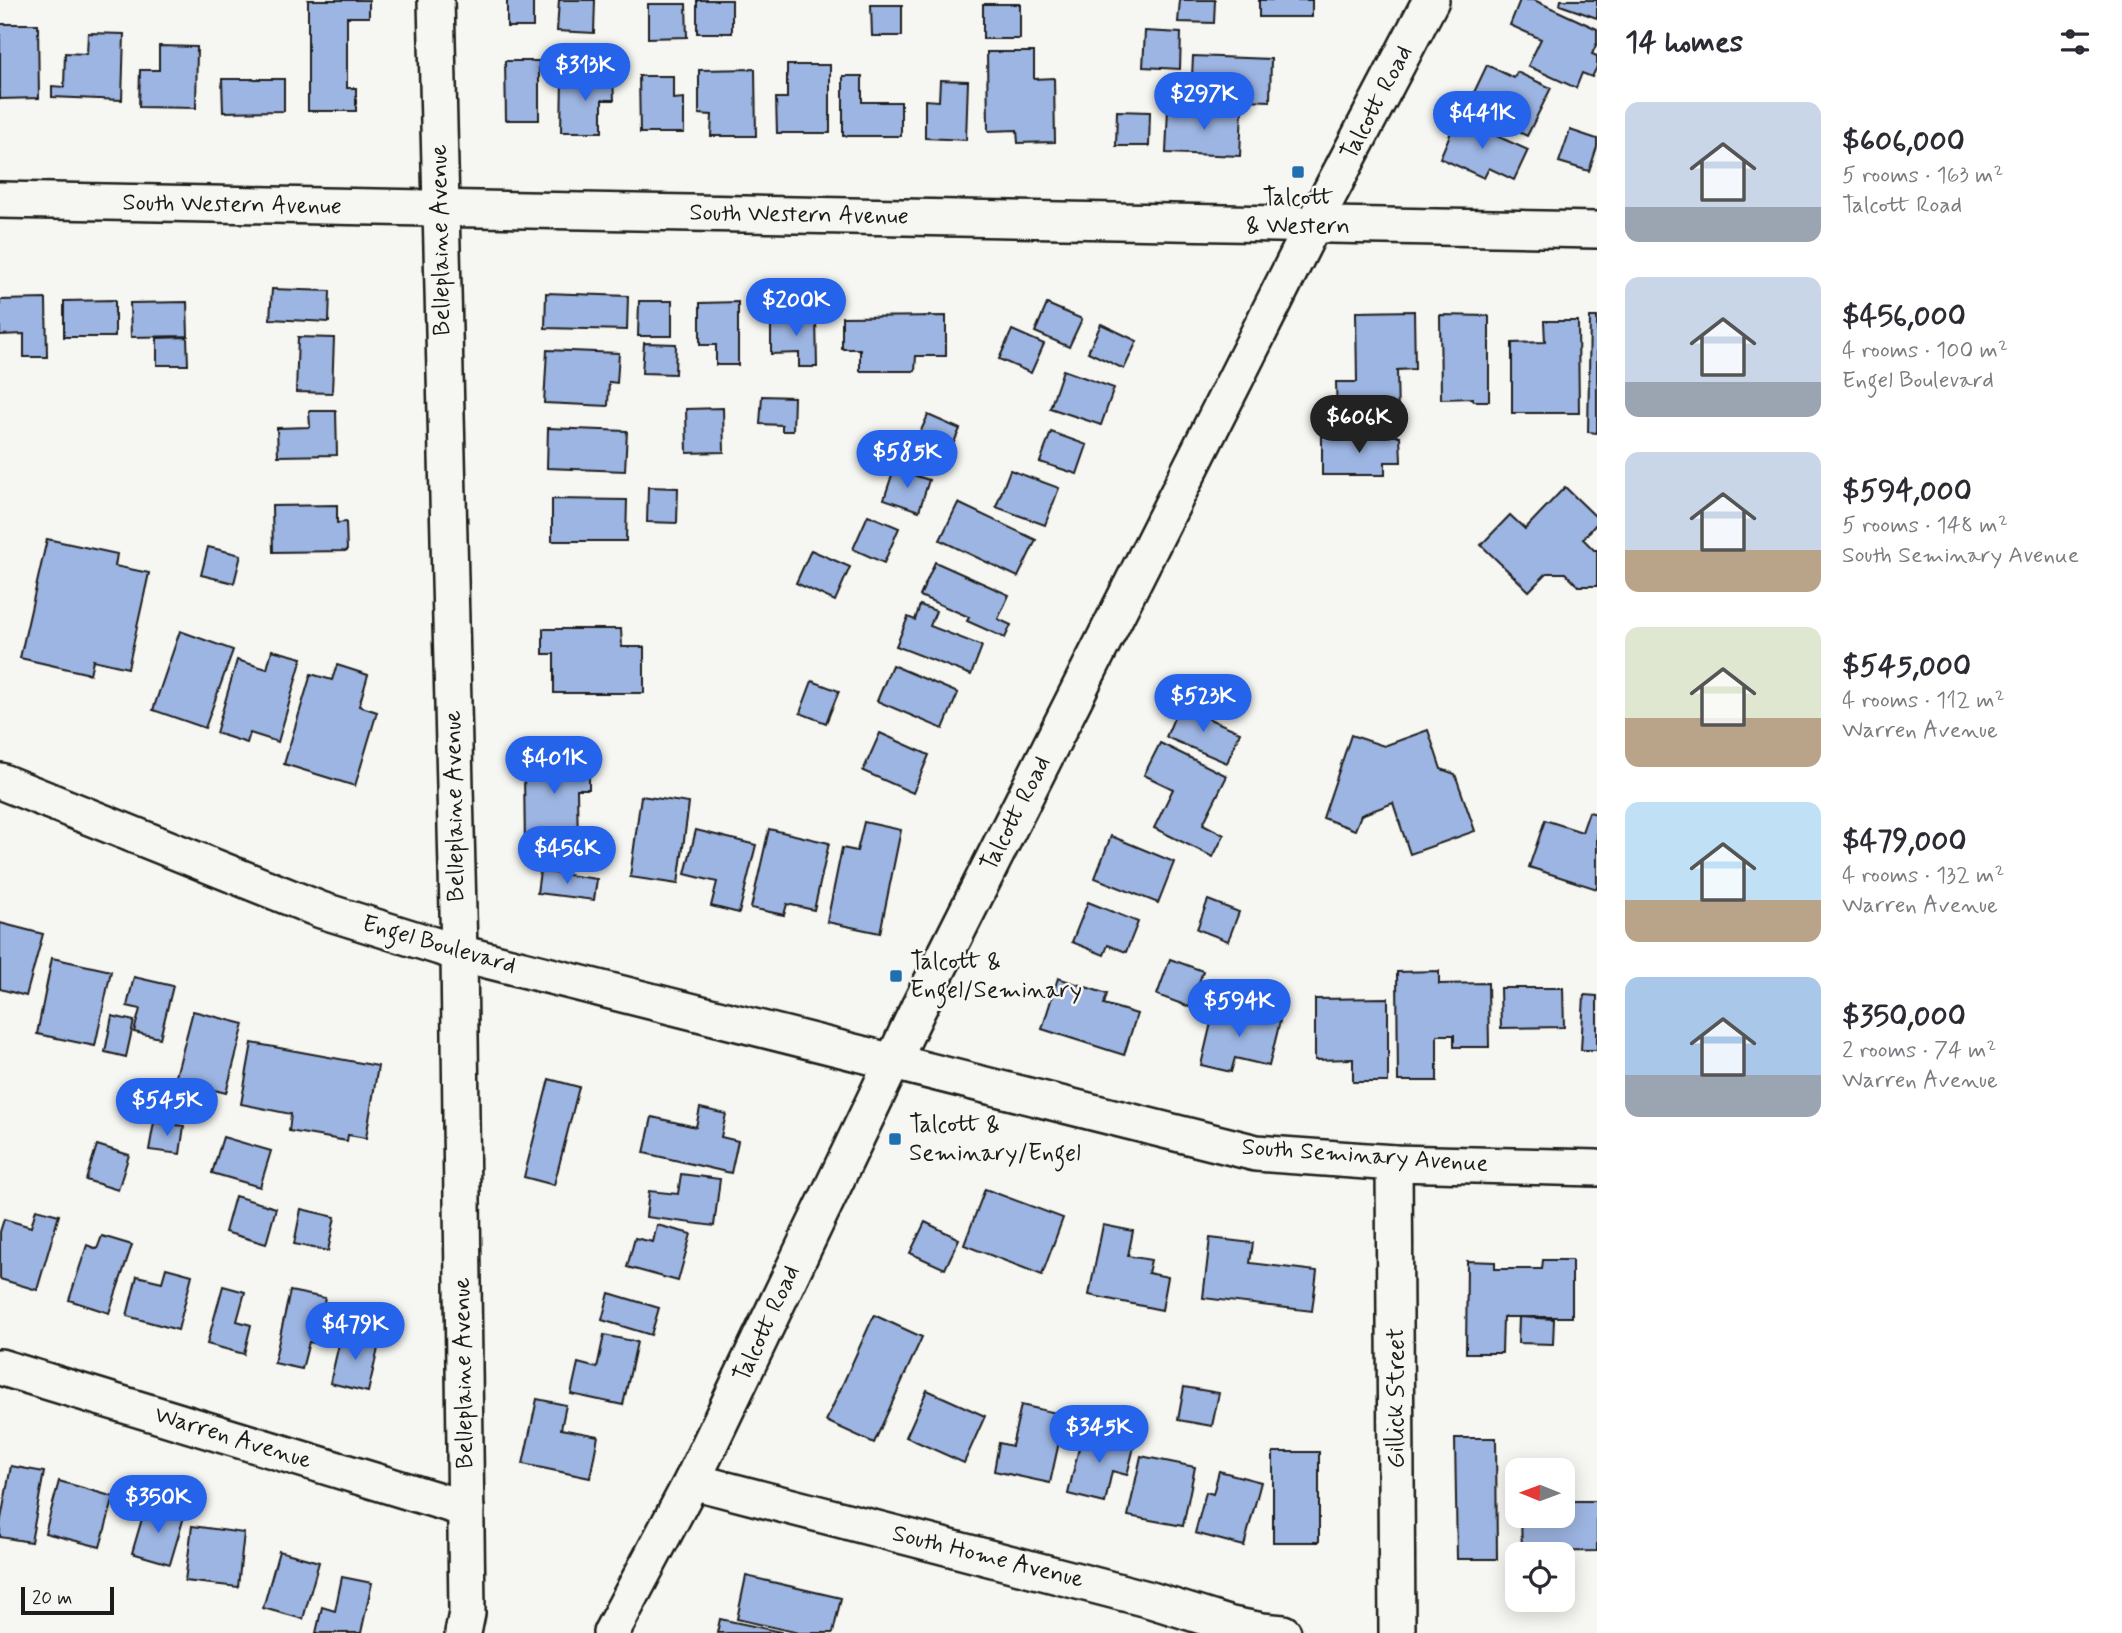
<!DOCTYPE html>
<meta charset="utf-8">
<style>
body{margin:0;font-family:Mynerve,sans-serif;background:#f2f2f3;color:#2b2b33;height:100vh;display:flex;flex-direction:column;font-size:26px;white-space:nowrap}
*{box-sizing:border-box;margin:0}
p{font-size:23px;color:#7c7c81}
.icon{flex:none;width:38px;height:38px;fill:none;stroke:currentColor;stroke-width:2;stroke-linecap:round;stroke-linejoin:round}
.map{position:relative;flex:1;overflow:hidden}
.side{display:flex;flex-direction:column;background:#fff;width:525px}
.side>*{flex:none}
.needle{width:46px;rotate:271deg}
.controls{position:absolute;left:1505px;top:1458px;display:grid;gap:14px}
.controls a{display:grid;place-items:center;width:70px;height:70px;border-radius:14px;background:#fff;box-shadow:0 4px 18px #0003;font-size:35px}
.scale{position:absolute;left:21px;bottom:18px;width:93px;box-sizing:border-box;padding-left:7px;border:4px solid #1c1c1c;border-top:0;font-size:19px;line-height:24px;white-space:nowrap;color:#1c1c1c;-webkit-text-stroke:5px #f6f6f2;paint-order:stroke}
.price{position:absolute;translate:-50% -60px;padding:0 16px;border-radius:24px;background:#2563eb;color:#fff;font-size:23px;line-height:46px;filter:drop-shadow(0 2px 4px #0008)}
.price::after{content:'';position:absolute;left:50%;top:42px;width:21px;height:16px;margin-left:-10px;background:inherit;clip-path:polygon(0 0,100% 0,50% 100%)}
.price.selected{background:#222;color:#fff}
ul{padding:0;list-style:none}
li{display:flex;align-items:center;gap:21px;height:175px;padding:0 28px}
li span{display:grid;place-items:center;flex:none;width:196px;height:140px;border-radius:14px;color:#555}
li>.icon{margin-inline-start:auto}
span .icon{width:84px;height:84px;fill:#fffc;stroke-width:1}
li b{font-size:30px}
h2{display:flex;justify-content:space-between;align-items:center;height:84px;padding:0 28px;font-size:30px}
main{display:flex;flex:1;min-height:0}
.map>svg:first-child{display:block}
.building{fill:#9db5e2;stroke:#1c1c1c;stroke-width:2}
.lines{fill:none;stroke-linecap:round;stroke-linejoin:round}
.minor-casing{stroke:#1c1c1c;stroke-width:40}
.minor{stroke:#f6f6f2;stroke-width:35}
.poi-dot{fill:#1f6fb2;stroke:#f6f6f2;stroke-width:2.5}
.labels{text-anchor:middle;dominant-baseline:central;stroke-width:5;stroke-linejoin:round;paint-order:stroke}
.street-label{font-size:24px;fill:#1c1c1c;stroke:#f6f6f2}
.poi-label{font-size:24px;fill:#1c1c1c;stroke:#f6f6f2;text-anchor:start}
</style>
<main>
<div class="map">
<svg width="1597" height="1633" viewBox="0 0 1597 1633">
<rect width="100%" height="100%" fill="#f6f6f2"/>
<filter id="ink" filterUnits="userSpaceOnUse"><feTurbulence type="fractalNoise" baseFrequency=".0143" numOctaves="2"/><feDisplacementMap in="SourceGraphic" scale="14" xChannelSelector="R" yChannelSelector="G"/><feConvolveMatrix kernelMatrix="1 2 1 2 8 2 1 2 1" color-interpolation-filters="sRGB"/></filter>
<g filter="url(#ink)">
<g class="building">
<polygon points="308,0 369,0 369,17 347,17 347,88 356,88 356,111 308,111"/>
<rect x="507" y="0" width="26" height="27"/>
<polygon points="559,0 595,0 594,33 557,31"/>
<rect x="697" y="0" width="35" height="33"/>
<polygon points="1180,0 1215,0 1214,23 1178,22"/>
<rect x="1259" y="0" width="53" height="17"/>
<polygon points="1520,0 1534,0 1597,29 1597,43 1592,54 1597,56 1597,67 1592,77 1582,73 1576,88 1528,66 1541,39 1510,25"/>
<polygon points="1561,0 1597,0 1597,18 1560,5"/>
<polygon points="648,4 686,4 687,37 648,38"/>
<rect x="983" y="4" width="37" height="35"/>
<polygon points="871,5 902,5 902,36 872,36"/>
<polygon points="0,24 38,24 39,98 0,99"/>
<polygon points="1145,31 1181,33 1180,69 1143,67"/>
<polygon points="88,33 124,34 122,100 52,97 52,86 64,87 65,53 87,54"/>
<polygon points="159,46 197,47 196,108 139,107 140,70 159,70"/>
<polygon points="987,52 1034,52 1034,79 1054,78 1055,142 1018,143 1017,130 988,131"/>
<polygon points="1193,56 1271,59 1270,101 1191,98"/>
<polygon points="505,61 539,61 539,120 506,120"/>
<polygon points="787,65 830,65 830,133 777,133 776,98 787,98"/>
<polygon points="1487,65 1514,78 1517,72 1551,88 1527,136 1467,107"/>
<polygon points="755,69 756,136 711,136 712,115 699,114 699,70"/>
<polygon points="639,76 673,76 673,99 684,98 684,133 640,133"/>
<polygon points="843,76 862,76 862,102 901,102 901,136 843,136"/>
<polygon points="562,77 613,77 614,100 602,100 602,132 561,132"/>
<polygon points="222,79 284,79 284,111 223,112"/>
<polygon points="940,80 968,81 966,140 925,138 925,100 939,101"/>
<polygon points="1168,108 1242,110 1240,156 1166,153"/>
<polygon points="1117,111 1150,112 1149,146 1116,146"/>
<polygon points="1457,118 1528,150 1514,180 1489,168 1484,178 1440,158"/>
<polygon points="1570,130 1597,139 1597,147 1589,171 1559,162"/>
<polygon points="272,289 330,291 329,322 270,319"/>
<polygon points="546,293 628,296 627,330 545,328"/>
<polygon points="46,299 47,357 24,357 24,334 0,335 0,300"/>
<polygon points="115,300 115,337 64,337 64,301"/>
<polygon points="639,301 672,301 672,336 638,336"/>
<polygon points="187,302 188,336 131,337 130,303"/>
<polygon points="738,302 738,365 716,365 716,345 700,345 700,303"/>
<polygon points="1047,304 1082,319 1069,347 1035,332"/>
<polygon points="1414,311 1415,369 1397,370 1398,416 1337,416 1336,382 1357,382 1356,312"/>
<polygon points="1440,315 1489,316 1489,401 1473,401 1473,398 1441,399"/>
<polygon points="816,316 817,367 799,367 799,353 771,354 771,317"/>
<polygon points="946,316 946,356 916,356 915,371 860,371 860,349 842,349 842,317"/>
<polygon points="1590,317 1597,317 1597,433 1588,432"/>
<polygon points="1544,321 1578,321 1579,413 1512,413 1512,343 1545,342"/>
<polygon points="1101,324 1137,341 1124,369 1088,352"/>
<polygon points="1012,330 1044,344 1031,373 999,359"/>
<polygon points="187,337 188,365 157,365 157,338"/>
<polygon points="298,337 334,338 332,393 296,392"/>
<polygon points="644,343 676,344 675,374 642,373"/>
<polygon points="547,350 619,353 617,383 609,382 608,406 544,403"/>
<polygon points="1063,370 1114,388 1101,425 1050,408"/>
<polygon points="762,396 794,397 793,431 782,431 782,425 760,424"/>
<polygon points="723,408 724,452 687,453 686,409"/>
<polygon points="309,411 336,411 337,455 278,456 277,428 310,427"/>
<polygon points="928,415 960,429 945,462 913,448"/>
<polygon points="548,428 627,431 625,471 547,468"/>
<polygon points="1051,432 1087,445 1077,474 1040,462"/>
<polygon points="1322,436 1400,436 1401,462 1385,462 1385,475 1322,475"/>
<polygon points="894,469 929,480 919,511 884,499"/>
<polygon points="1010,470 1059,488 1045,525 996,507"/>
<polygon points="648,487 678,488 677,523 647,522"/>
<polygon points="1565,487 1597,518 1597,523 1583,539 1594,550 1597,550 1597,586 1578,586 1565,573 1547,573 1529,591 1481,545 1510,515 1525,529"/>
<polygon points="552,499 627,500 626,541 552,541"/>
<polygon points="958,503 1036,540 1018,577 940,540"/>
<polygon points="337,505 337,523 346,522 347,551 273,552 272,506"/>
<polygon points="868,515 899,528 884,563 853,549"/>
<polygon points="47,539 117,554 115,566 149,573 128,668 93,660 90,674 20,658"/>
<polygon points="208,547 241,555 234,583 201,575"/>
<polygon points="811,550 850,567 835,601 796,583"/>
<polygon points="935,562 1009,595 998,619 1011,625 1005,638 967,621 969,617 920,596"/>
<polygon points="920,605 936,611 930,626 982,646 971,675 896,646 908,617 915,620"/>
<polygon points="543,629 621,629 622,647 644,647 644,693 554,693 554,654 543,654"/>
<polygon points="180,631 233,650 205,728 153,710"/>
<polygon points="272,650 302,658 278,742 250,733 247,743 216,733 237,660 267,669"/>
<polygon points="337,665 368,675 359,706 377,712 355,786 284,764 311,674 332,680"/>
<polygon points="892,665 958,693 943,729 877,701"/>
<polygon points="812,681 839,691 826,723 800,713"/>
<polygon points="1179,706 1240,732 1227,763 1166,737"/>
<polygon points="1428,730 1441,769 1455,774 1475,831 1410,854 1393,803 1361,815 1355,830 1323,818 1351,735 1384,746"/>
<polygon points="880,733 929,755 913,793 863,771"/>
<polygon points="532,743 575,743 575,760 589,760 589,789 577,789 578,848 525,849 524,772 532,772"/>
<polygon points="1160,743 1227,776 1203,824 1224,835 1213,857 1154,828 1173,789 1144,775"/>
<polygon points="641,796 689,803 678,884 630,877"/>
<polygon points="1589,812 1597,814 1597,889 1529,867 1545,820 1582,832"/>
<polygon points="864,822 901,830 880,933 827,922 842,848 857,851"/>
<polygon points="769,829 829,843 814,910 787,904 784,915 751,908"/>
<polygon points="696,830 756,845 739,913 711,906 717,882 685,874"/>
<polygon points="1111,836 1174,862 1158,903 1095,878"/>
<polygon points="540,871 597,879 594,900 537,893"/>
<polygon points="1208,900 1239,912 1228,941 1197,929"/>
<polygon points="1088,902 1138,922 1126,952 1108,945 1104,955 1072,942"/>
<polygon points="0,923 43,934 26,996 0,989"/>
<polygon points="52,958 111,971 95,1046 37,1034"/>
<polygon points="1170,959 1203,971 1190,1007 1157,995"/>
<polygon points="1439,971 1439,984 1488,983 1489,1047 1454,1047 1454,1035 1437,1035 1437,1081 1398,1081 1397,972"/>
<polygon points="134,977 173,986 160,1038 134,1032 140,1009 127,1006"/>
<polygon points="1058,978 1107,994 1104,1004 1137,1014 1124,1055 1042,1029"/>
<polygon points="1500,988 1563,988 1564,1027 1501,1028"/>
<polygon points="1584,995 1597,996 1597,1050 1581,1050"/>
<polygon points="1388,998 1388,1082 1353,1082 1353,1059 1315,1060 1315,999"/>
<polygon points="1215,1006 1280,1021 1269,1066 1235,1058 1231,1072 1201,1065"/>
<polygon points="193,1011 244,1024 226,1093 175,1080"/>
<polygon points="112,1016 134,1021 126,1057 105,1052"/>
<polygon points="252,1043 378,1066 366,1138 348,1135 347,1141 289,1131 291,1114 241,1104"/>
<polygon points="549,1079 579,1087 554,1185 524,1177"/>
<polygon points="700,1108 726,1114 721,1137 738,1141 731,1173 644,1153 652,1117 696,1127"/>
<polygon points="154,1122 184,1126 180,1154 149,1150"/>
<polygon points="223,1137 271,1151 260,1187 212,1173"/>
<polygon points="97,1145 129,1155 118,1190 86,1180"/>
<polygon points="681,1174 720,1179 714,1226 646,1217 649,1191 678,1194"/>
<polygon points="985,1189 1063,1218 1042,1275 964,1245"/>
<polygon points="235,1196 276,1208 266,1244 225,1232"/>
<polygon points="36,1209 59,1215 37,1290 0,1279 0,1232 4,1219 31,1227"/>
<polygon points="301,1209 335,1217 328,1251 294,1244"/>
<polygon points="925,1222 959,1239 945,1269 910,1253"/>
<polygon points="657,1225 691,1234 678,1281 627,1267 635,1238 653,1242"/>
<polygon points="1103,1225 1133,1231 1128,1256 1151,1260 1148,1273 1168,1277 1162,1310 1089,1295"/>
<polygon points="102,1236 132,1245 109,1313 69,1300 87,1245 97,1249"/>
<polygon points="1210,1238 1253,1243 1250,1263 1317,1271 1312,1311 1203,1298"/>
<polygon points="1543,1260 1572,1260 1572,1317 1503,1317 1502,1353 1466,1353 1467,1261 1495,1262 1495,1269 1542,1269"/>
<polygon points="166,1268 192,1275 178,1330 127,1316 137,1276 162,1282"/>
<polygon points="223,1286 245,1292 237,1321 251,1325 244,1354 207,1344"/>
<polygon points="290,1291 325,1298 321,1317 332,1320 326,1345 309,1342 302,1369 274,1363"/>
<polygon points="609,1293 659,1308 651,1335 602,1320"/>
<polygon points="874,1315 922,1337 874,1443 826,1421"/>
<polygon points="1519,1317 1554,1319 1553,1344 1518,1343"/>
<polygon points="342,1331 380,1340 368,1392 330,1383"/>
<polygon points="604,1335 637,1342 623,1405 571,1394 578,1363 597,1368"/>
<polygon points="1184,1387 1219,1393 1212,1426 1178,1420"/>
<polygon points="927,1390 985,1416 964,1463 906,1437"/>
<polygon points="537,1399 566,1405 561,1429 598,1436 590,1478 523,1464"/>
<polygon points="1021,1405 1065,1415 1050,1483 994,1471 999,1443 1012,1446"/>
<polygon points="1083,1431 1135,1443 1127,1475 1112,1471 1105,1503 1068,1494"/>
<polygon points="1455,1438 1496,1438 1497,1559 1457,1559"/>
<rect x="1273" y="1452" width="46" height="90"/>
<polygon points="1141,1456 1195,1467 1183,1526 1128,1516"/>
<polygon points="11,1466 44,1472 31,1542 0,1537 0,1524"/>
<polygon points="1219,1471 1261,1482 1244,1546 1195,1533 1206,1492 1213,1494"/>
<polygon points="59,1481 114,1497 100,1547 45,1533"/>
<polygon points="1563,1501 1597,1501 1597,1551 1522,1552 1521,1516 1563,1516"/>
<polygon points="146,1505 184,1517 170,1564 132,1553"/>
<polygon points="192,1526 244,1533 238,1587 185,1581"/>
<polygon points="279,1551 319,1562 303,1619 263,1608"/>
<polygon points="746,1576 841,1598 833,1633 799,1633 737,1619"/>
<polygon points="342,1577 372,1583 361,1633 316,1633 322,1607 335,1611"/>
<polygon points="720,1619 781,1632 781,1633 717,1633"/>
</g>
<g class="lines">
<defs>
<g id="minor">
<polyline points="436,0 459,953 467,1613 463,1633"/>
<polyline points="0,200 1597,230"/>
<polyline points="0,781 321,910 459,953 1256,1153 1394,1163 1597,1168"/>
<polyline points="1394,1163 1397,1633"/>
<polyline points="0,1367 466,1509"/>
<polyline points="692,1481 1151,1600 1231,1625 1262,1631 1283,1633"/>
<polyline points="611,1633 692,1481 918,1009 1314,223 1431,0"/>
</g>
</defs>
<use href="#minor" class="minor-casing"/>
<use href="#minor" class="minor"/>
</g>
</g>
<g class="poi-dot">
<rect x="1291" y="165" width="14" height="14" rx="3.5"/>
<rect x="889" y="969" width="14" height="14" rx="3.5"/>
<rect x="888" y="1132" width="14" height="14" rx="3.5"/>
</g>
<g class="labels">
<g class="street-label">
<text transform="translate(1377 103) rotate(-62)">Talcott Road</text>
<text transform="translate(232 205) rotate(1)">South Western Avenue</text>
<text transform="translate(799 215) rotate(1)">South Western Avenue</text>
<text transform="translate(441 240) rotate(-91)">Belleplaine Avenue</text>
<text transform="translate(455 806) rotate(-91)">Belleplaine Avenue</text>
<text transform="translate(1016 814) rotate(-63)">Talcott Road</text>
<text transform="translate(439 945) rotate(16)">Engel Boulevard</text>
<text transform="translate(1365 1156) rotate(4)">South Seminary Avenue</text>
<text transform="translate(767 1324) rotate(-65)">Talcott Road</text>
<text transform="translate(464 1373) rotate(-91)">Belleplaine Avenue</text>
<text transform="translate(1396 1398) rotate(-90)">Gillick Street</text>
<text transform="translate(233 1438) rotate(17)">Warren Avenue</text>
<text transform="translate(988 1557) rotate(14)">South Home Avenue</text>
</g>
<g class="poi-label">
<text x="1298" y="198" text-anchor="middle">Talcott<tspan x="1298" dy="28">&amp; Western</tspan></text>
<text x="910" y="962">Talcott &amp;<tspan x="910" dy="28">Engel/Seminary</tspan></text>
<text x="909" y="1125">Talcott &amp;<tspan x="909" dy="28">Seminary/Engel</tspan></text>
</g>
</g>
</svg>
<div class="controls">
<a><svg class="needle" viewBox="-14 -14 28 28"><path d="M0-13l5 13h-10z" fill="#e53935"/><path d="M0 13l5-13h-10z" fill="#7c7c81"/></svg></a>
<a><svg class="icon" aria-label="locate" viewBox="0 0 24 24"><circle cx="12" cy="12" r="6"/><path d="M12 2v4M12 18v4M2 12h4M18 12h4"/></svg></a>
</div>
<div class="scale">20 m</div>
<b class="price" style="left:585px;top:103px">$313K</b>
<b class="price" style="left:1204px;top:132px">$297K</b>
<b class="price" style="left:1482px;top:151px">$441K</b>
<b class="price" style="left:796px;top:338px">$200K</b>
<b class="price selected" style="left:1359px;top:455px">$606K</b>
<b class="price" style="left:907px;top:490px">$585K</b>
<b class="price" style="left:1203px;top:734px">$523K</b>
<b class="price" style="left:554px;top:796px">$401K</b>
<b class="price" style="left:567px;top:886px">$456K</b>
<b class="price" style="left:1239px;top:1039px">$594K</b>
<b class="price" style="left:167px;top:1138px">$545K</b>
<b class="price" style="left:355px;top:1362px">$479K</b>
<b class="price" style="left:1099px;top:1465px">$345K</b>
<b class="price" style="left:158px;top:1535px">$350K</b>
</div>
<section class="side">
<h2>14 homes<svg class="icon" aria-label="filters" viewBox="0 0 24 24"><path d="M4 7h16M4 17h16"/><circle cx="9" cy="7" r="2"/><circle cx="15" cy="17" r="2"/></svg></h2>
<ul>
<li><span style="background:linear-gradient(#c9d6e8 75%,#9aa5b1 0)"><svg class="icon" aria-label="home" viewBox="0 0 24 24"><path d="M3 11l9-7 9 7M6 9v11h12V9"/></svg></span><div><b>$606,000</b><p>5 rooms · 163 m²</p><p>Talcott Road</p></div></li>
<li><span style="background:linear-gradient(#c9d6e8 75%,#9aa5b1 0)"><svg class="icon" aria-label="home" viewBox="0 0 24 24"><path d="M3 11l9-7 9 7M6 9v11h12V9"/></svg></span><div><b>$456,000</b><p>4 rooms · 100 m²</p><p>Engel Boulevard</p></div></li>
<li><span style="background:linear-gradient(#c9d6e8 70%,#b9a48a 0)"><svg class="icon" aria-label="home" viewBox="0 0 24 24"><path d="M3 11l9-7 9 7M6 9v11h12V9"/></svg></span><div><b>$594,000</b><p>5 rooms · 148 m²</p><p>South Seminary Avenue</p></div></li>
<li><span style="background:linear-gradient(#dfe7d0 65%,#b9a48a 0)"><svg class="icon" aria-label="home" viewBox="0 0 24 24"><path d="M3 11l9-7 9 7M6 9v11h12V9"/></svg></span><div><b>$545,000</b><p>4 rooms · 112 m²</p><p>Warren Avenue</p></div></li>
<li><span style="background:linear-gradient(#bfe0f5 70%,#b9a48a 0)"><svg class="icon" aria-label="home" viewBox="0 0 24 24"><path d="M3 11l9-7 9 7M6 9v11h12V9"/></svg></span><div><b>$479,000</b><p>4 rooms · 132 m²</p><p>Warren Avenue</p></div></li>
<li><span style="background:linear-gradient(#a9c7e8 70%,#9aa5b1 0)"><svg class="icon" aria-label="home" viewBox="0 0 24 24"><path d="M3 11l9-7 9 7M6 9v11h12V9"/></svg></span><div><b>$350,000</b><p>2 rooms · 74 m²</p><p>Warren Avenue</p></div></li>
</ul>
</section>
</main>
